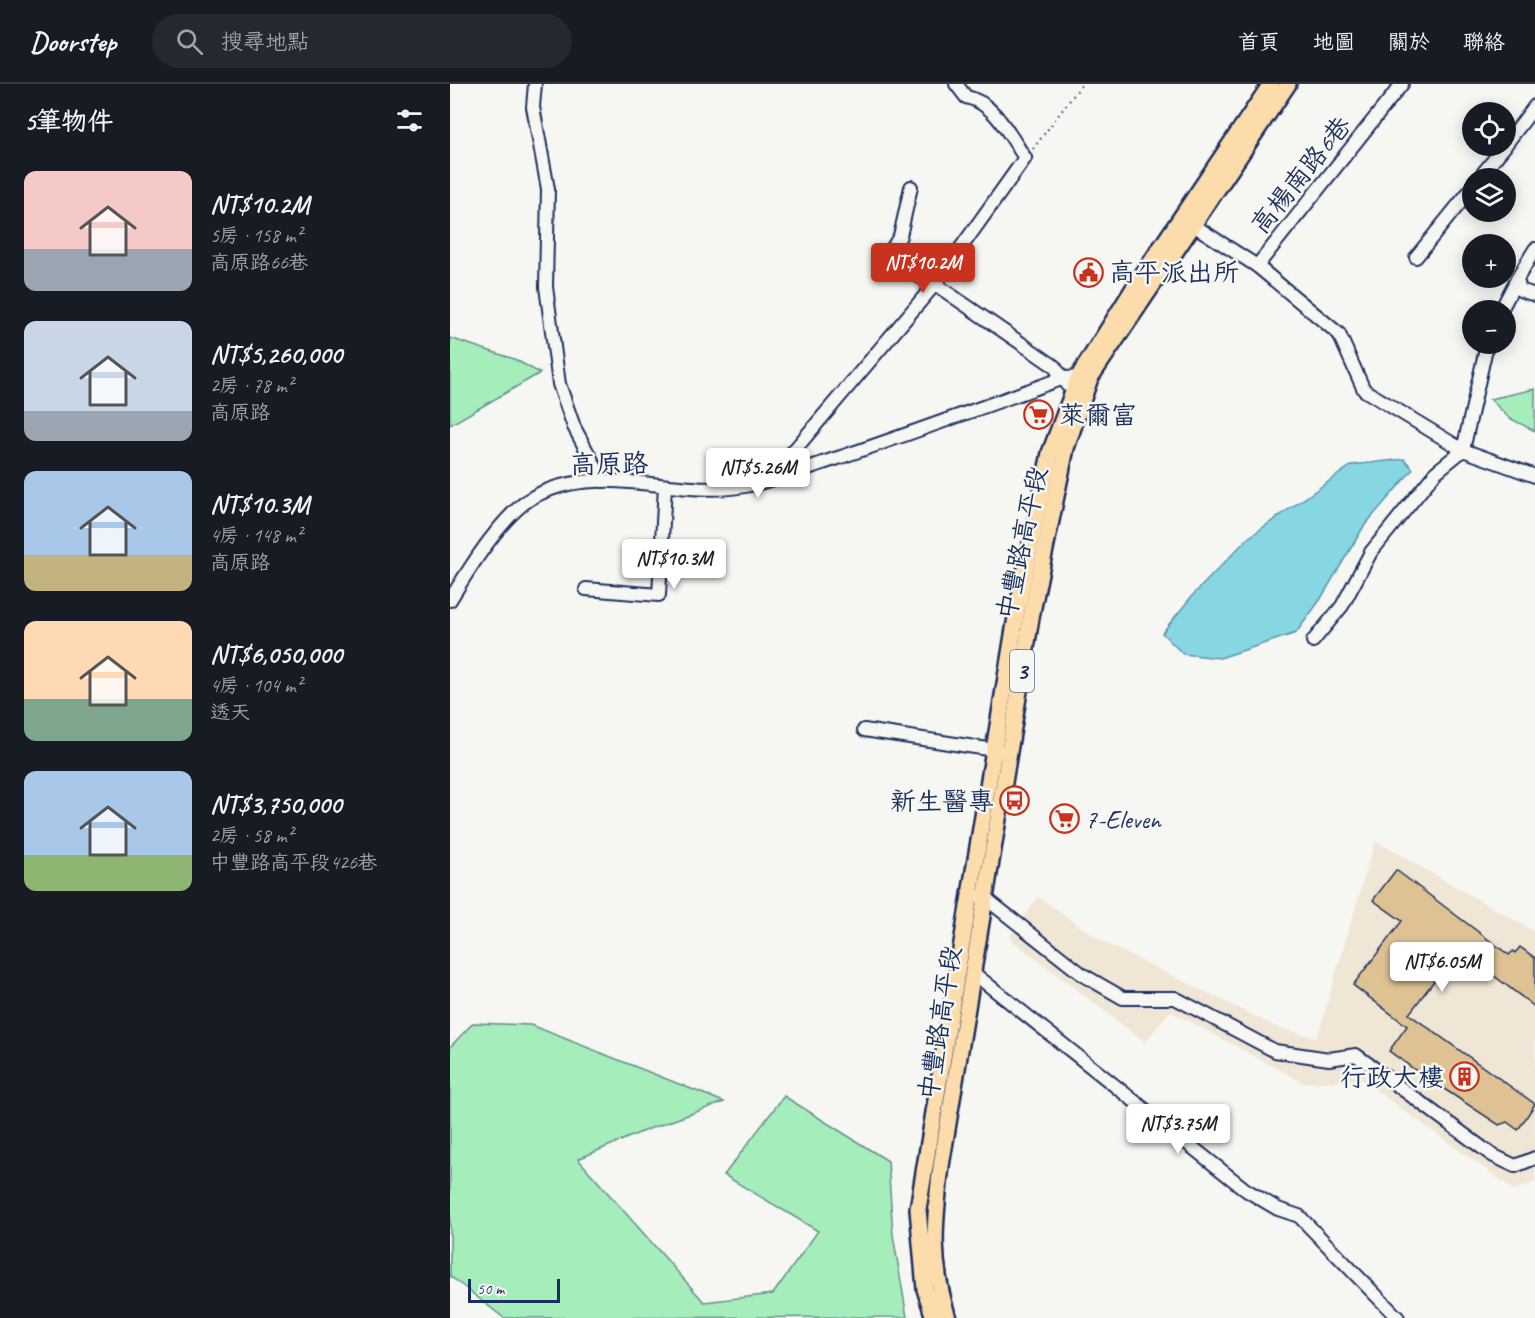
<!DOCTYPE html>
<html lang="zh-TW">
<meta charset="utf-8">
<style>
body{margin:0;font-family:Caveat,"LXGW WenKai TC",sans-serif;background:#242831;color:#f1f3f6;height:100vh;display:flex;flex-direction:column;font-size:22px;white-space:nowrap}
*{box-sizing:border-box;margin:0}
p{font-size:20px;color:#9ea1a6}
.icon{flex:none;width:33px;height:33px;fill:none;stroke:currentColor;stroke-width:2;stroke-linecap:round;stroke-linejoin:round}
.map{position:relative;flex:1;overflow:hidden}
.side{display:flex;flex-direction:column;background:#171b24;width:450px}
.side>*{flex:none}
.buttons{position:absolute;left:1012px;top:18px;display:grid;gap:12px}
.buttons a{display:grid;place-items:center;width:54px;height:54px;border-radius:50%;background:#171b24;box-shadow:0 3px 15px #0003;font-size:30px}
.scale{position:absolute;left:18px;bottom:15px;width:92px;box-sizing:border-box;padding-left:6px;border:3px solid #1b2f5e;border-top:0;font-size:16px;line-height:21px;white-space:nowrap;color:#1b2f5e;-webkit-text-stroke:4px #f6f6f2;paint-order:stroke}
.price{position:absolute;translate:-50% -51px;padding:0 14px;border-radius:6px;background:#fff;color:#222;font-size:20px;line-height:39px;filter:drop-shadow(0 2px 3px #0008)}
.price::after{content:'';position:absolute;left:50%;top:36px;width:18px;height:14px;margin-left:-9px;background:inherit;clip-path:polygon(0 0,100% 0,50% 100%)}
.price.current{background:#c8321e;color:#fff}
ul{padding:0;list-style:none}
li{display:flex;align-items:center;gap:18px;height:150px;padding:0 24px}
li span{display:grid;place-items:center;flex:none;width:168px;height:120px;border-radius:12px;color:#555}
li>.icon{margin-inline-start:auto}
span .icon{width:72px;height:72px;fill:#fffc;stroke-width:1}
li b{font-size:26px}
h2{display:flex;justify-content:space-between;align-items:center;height:72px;padding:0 24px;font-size:26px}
header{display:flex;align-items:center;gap:36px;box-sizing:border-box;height:84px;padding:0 30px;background:#171b24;border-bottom:2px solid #363941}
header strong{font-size:28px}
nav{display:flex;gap:33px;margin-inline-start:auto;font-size:21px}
.search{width:420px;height:54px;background:#242831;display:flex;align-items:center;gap:15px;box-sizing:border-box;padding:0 21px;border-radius:33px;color:#9ea1a6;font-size:22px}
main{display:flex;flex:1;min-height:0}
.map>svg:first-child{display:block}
.built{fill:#efe6d6}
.green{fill:#a5edba;stroke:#608e8c;stroke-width:1.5}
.water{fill:#87d7e2;stroke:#5c94ad;stroke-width:1.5}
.building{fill:#dec293;stroke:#1b2f5e;stroke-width:1.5}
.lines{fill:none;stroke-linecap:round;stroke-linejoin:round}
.minor-casing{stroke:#1b2f5e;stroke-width:16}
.major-casing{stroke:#1b2f5e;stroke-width:20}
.path{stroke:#1b2f5e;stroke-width:2;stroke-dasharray:1.5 4.5;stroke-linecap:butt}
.minor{stroke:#f6f6f2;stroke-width:12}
.major{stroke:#fddcac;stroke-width:15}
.labels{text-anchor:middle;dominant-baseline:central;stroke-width:5;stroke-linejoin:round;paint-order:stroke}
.shield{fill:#f6f6f2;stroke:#5d6b8a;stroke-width:1.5}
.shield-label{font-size:24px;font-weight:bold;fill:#1b2f5e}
.street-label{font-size:26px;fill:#1b2f5e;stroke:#f6f6f2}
.poi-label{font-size:26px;fill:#1b2f5e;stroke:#f6f6f2;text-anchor:start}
</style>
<header>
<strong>Doorstep</strong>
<div class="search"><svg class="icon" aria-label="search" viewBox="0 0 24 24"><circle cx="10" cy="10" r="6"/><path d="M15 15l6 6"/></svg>搜尋地點</div>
<nav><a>首頁</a><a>地圖</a><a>關於</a><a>聯絡</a></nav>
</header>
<main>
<section class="side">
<h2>5筆物件<svg class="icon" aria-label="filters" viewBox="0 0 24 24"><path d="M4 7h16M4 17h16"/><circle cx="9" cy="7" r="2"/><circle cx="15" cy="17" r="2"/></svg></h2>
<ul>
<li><span style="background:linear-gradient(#f6c9c9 65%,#9aa5b1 0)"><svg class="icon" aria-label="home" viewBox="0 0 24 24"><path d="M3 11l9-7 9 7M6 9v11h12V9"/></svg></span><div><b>NT$10.2M</b><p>5房 · 158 m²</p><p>高原路66巷</p></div></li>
<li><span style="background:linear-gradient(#c9d6e8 75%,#9aa5b1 0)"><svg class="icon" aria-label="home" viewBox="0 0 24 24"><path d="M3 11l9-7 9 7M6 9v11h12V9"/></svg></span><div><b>NT$5,260,000</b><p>2房 · 78 m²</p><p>高原路</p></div></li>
<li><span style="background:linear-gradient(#a9c7e8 70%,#c2b280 0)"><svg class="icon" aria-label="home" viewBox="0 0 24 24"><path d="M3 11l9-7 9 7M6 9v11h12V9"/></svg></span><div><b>NT$10.3M</b><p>4房 · 148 m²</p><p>高原路</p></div></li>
<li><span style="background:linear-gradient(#ffd9b3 65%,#7fa58c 0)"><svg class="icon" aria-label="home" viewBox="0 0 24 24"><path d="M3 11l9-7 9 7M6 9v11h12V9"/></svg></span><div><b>NT$6,050,000</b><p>4房 · 104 m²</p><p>透天</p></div></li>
<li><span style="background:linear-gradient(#a9c7e8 70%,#8fb573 0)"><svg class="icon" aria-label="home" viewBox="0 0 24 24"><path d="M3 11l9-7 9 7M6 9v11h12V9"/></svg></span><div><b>NT$3,750,000</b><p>2房 · 58 m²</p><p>中豐路高平段426巷</p></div></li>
</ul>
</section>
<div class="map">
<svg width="1085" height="1234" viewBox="0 0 1085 1234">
<rect width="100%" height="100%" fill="#f6f6f2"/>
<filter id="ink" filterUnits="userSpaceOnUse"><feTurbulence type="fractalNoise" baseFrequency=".0167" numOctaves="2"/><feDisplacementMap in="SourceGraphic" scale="12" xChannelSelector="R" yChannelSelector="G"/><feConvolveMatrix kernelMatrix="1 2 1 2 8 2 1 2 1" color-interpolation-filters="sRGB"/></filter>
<g filter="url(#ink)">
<polygon class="built" points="925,757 1085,848 1085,1098 1064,1106 912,996 854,999 720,927 695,958 559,854 588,813 653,858 829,944 867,954"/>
<g class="green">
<polygon points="0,254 64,275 90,289 0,341"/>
<polygon points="1085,305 1085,347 1059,334 1040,315"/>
<polygon points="23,939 81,941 274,1018 196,1046 128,1075 254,1218 323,1210 368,1147 274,1091 334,1012 438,1077 443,1151 457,1233 54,1234 0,1192 0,963"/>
</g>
<polygon class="water" points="954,375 963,385 914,442 870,516 846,549 770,574 733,570 712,549 742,512 798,454 902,381"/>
<polygon class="building" points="946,786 1059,871 1063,867 1065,869 1070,863 1085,874 1085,923 1031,882 1025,890 1002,873 959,930 1085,1020 1068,1046 1057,1038 1049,1041 988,1001 991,997 972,985 968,988 939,967 957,942 903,901 952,837 923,816"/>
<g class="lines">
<defs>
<g id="minor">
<polyline points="85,0 83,23 98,105 96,203 109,300 124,343 153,397"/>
<path d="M506,0l10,13c28,5 44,39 59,61l-90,126 119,82 13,19"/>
<polyline points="1056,60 1085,22"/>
<polyline points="1029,94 1055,62"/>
<polyline points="737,137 807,182 889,250 914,306 1013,366 986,388 921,468 892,522 863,557"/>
<polyline points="1085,165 1067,195 1070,206 1085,211"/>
<polyline points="966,173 1023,103"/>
<polyline points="807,182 952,0"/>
<polyline points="1051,226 1067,195"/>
<polyline points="1037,260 1013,366 1085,392"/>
<polyline points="319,396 485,200 435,176 450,152 461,103"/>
<polyline points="136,505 209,511 215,402"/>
<path d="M0,516c19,-31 53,-87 85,-104 65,-35 141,3 210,-10 33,-6 64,-19 96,-29 74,-25 148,-52 222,-79l21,-1"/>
<polyline points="414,646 551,667"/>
<polyline points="529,812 534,813 633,891 673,914 725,914 825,967 879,975 906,971 1042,1071 1065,1082 1085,1074"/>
<polyline points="522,888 796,1106 828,1125 849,1132 948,1234"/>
</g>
<g id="major">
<polyline points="484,1234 475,1205 468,1125 567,527 600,369 629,292 687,199 821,0"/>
<path d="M498,1234c-18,-57 -14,-94 -7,-152l91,-554 34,-164 24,-70 198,-294"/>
</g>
</defs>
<use href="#minor" class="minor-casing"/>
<use href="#major" class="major-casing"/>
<polyline class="path" points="583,65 632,0"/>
<use href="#minor" class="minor"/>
<use href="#major" class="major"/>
</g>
</g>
<defs>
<symbol id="civic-ring" viewBox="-11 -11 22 22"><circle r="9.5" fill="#f6f6f2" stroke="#c8321e" stroke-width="1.5"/><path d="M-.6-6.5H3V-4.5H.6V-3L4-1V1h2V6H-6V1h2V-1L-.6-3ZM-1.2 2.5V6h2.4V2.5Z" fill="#c8321e"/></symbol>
<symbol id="supermarket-ring" viewBox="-11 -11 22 22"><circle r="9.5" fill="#f6f6f2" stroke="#c8321e" stroke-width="1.5"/><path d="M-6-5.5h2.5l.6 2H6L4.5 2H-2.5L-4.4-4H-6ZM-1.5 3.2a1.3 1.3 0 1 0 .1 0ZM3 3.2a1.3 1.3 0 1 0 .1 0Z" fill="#c8321e"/></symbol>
<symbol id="bus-ring" viewBox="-11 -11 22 22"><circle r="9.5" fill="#f6f6f2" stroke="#c8321e" stroke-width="1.5"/><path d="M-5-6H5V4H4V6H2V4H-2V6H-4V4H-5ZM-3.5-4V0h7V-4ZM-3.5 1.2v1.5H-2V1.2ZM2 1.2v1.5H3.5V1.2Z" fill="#c8321e"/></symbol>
<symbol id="building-ring" viewBox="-11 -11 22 22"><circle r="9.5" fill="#f6f6f2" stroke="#c8321e" stroke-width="1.5"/><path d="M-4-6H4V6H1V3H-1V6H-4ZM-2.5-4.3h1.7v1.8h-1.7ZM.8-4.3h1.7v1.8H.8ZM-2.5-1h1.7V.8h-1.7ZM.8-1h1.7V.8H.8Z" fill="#c8321e"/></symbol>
</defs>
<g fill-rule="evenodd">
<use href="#civic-ring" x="622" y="172" width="33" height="33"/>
<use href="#supermarket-ring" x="572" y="314" width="33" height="33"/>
<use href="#bus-ring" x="548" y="700" width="33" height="33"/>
<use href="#supermarket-ring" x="598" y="718" width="33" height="33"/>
<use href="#building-ring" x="998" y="976" width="33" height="33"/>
</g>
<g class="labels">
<rect class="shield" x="560" y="566" width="24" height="42" rx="4.5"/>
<g class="shield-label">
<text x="572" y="587">3</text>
</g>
<g class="street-label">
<text transform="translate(851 91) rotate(-51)">高楊南路6巷</text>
<text transform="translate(159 380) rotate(-1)">高原路</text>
<text transform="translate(572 459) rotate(-78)">中豐路高平段</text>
<text transform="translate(490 939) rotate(-81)">中豐路高平段</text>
</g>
<g class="poi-label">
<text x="659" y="188">高平派出所</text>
<text x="609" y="331">萊爾富</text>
<text x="544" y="717" text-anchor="end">新生醫專</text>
<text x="635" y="735">7-Eleven</text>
<text x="994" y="993" text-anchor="end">行政大樓</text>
</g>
</g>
</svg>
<div class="buttons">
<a><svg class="icon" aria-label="locate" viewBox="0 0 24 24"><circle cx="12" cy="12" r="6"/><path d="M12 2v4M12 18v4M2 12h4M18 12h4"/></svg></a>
<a><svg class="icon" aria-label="layers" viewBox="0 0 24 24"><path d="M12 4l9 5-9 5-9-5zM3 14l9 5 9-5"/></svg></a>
<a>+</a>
<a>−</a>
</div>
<div class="scale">50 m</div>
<b class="price current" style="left:473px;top:210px">NT$10.2M</b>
<b class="price" style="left:308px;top:415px">NT$5.26M</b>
<b class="price" style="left:224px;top:506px">NT$10.3M</b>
<b class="price" style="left:992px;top:909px">NT$6.05M</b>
<b class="price" style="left:728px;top:1071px">NT$3.75M</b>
</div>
</main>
